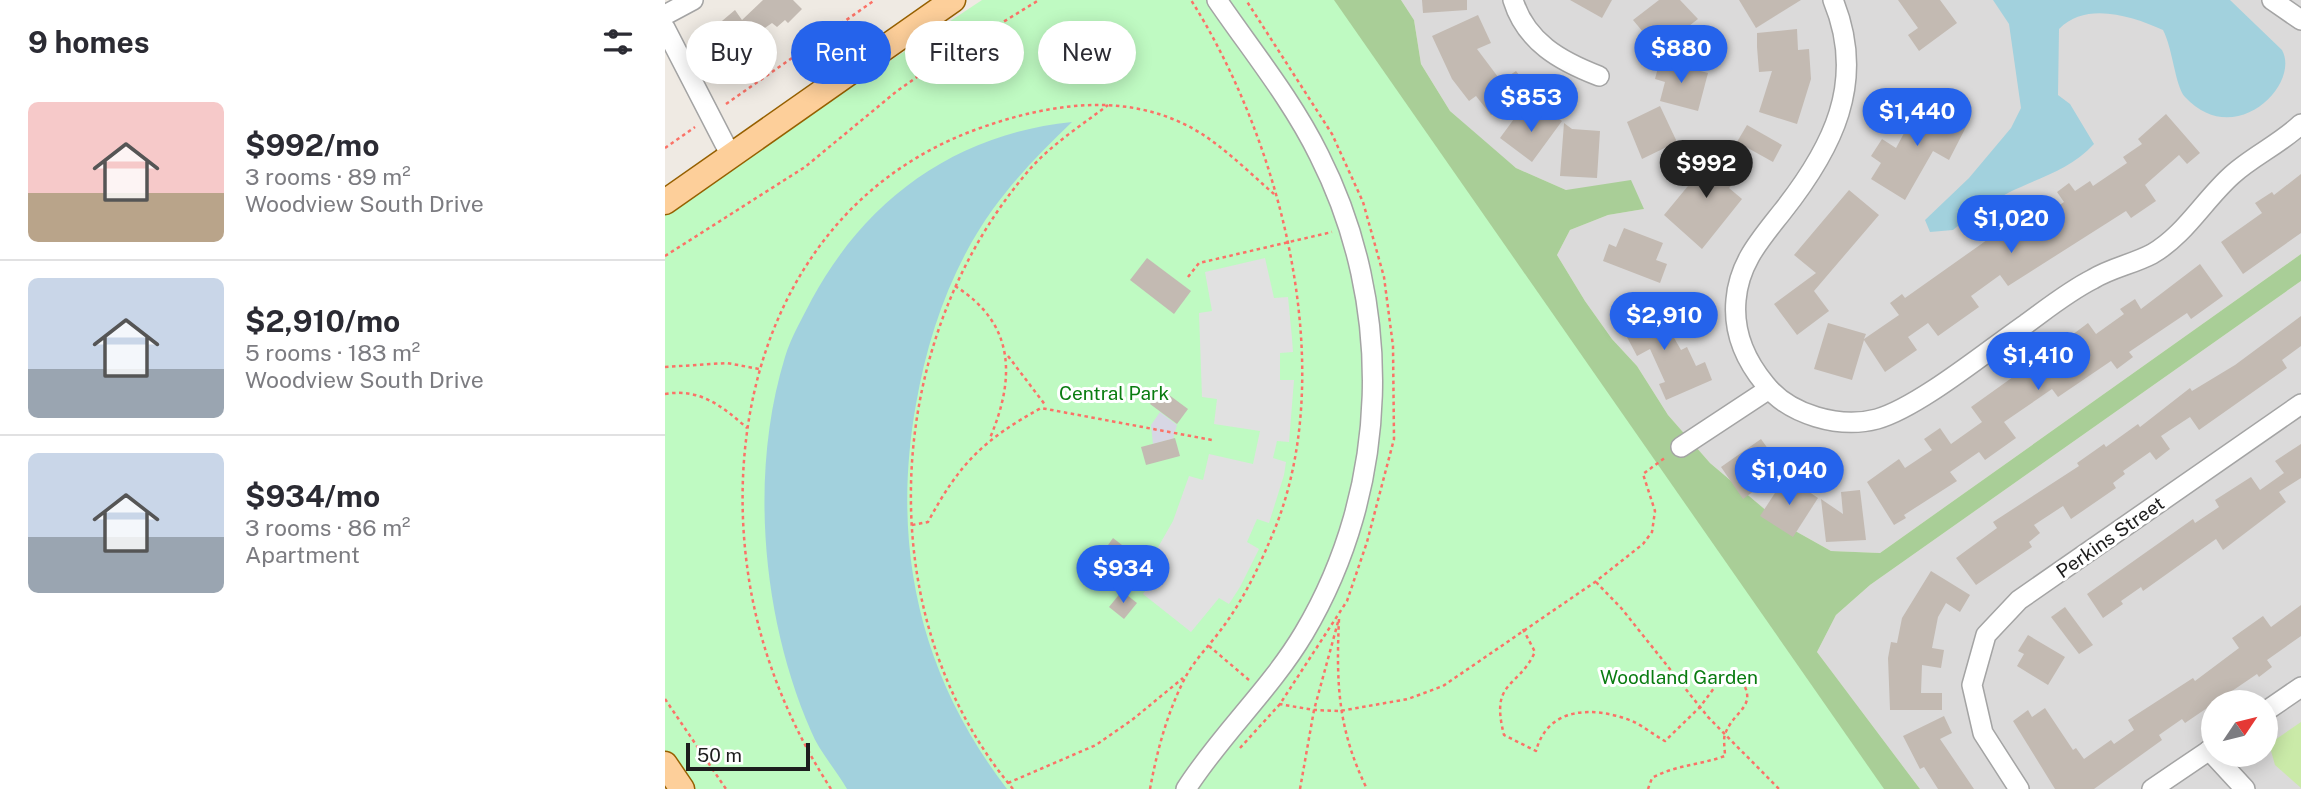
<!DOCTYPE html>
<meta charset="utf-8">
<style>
body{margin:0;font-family:"Public Sans",sans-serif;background:#f2f2f3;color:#2b2b33;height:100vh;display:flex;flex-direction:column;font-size:26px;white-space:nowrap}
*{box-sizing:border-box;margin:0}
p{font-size:23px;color:#7c7c81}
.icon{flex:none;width:38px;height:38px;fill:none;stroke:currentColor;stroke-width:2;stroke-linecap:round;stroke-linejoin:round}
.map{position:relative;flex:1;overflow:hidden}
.panel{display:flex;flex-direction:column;background:#fff;width:665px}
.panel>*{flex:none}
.top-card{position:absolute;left:21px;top:21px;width:665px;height:63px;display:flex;gap:14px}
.needle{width:46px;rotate:55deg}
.controls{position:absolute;left:1536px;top:690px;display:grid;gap:14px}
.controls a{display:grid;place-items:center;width:77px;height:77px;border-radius:50%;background:#fff;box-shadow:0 4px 18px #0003;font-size:35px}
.scale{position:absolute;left:21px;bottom:18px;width:124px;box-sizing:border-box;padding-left:7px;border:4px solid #1d1d1d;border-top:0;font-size:19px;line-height:24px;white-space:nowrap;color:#1d1d1d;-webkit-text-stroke:5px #fff;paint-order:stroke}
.price{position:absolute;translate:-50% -60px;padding:0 16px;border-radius:24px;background:#2563eb;color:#fff;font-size:23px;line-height:46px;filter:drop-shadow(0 2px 4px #0008)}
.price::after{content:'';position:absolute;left:50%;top:42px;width:21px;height:16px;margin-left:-10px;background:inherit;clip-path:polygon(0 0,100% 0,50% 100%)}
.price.current{background:#222;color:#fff}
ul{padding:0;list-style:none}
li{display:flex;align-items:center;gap:21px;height:175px;padding:0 28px}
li+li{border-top:2px solid #e1e1e2}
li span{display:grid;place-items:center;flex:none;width:196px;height:140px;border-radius:10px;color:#555}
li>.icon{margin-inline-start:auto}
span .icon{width:84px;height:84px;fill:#fffc;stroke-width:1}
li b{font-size:30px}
h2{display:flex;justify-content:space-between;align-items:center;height:84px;padding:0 28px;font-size:30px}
.chip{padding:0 24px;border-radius:32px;background:#fff;box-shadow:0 4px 18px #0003;font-size:24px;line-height:63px}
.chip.current{background:#2563eb;color:#fff}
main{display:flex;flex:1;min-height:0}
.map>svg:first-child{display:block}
.residential{fill:#dbdada;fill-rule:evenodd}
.grass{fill:#caeaa8}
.forest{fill:#a9ce97}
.park{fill:#bffac2}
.parking{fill:#e1e1e1}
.plaza{fill:#d7d7e4}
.water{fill:#a2d1dd}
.building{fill:#c3bab2}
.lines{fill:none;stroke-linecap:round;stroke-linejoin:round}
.minor-casing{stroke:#a4a4a4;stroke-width:22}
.major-casing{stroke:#966000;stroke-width:27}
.path{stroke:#fb7267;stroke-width:2.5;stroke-dasharray:3.5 3.5;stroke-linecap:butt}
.minor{stroke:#fff;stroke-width:19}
.major{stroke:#fdcf9a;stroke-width:24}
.labels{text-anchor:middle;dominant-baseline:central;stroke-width:6;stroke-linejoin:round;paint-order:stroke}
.park-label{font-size:19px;fill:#0a7c11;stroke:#fff}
.street-label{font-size:19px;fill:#1d1d1d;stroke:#fff}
</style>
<main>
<section class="panel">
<h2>9 homes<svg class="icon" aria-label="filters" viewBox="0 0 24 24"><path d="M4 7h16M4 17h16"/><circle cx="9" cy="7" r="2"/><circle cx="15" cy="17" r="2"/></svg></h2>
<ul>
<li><span style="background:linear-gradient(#f6c9c9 65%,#b9a48a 0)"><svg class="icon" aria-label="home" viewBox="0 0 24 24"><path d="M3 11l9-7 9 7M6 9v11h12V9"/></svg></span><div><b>$992/mo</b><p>3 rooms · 89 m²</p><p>Woodview South Drive</p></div></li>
<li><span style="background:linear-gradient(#c9d6e8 65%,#9aa5b1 0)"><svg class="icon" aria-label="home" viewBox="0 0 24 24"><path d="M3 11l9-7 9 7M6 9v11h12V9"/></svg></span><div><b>$2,910/mo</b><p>5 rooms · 183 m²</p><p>Woodview South Drive</p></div></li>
<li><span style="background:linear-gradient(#c9d6e8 60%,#9aa5b1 0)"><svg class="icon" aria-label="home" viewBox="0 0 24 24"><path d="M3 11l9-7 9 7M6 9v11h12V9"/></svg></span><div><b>$934/mo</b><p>3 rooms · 86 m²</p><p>Apartment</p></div></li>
</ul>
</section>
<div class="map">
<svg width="1636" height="789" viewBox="0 0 1636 789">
<rect width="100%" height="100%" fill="#efeae3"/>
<g class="residential">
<polygon points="736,0 1636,0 1636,254 1215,553 1166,551 1116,523 1045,463 1003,415 972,366 947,339 920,301 892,255 905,230 943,215 979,209 901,190 851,168 820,142 785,111 756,64 749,20"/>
<path d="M1636,281v508h-381l-103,-137 19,-37 34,-30zM1549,702h52v52h-52z"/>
</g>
<polygon class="grass" points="1636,722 1636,788 1610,765 1604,744"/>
<polygon class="forest" points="654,0 736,0 749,20 756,64 785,111 851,168 901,190 966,180 979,209 943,215 905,230 892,255 920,301 947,339 972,366 1003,415 1045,463 1116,523 1166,551 1215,553 1636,254 1636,281 1205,585 1171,615 1152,652 1255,789 771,789"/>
<polygon class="park" points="317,0 669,0 1219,789 21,789 0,759 0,210"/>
<polygon class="parking" points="600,258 609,298 623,297 627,338 628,352 615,353 615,380 629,380 624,442 612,441 608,458 621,462 619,475 604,523 592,519 582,542 594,549 575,587 564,604 554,598 526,632 478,594 499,564 488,556 508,521 524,476 538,480 544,454 588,464 595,431 549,424 552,399 537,397 534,313 547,311 540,272"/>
<polygon class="plaza" points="495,412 512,425 508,439 488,444 486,425"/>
<g class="water">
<path d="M1328,0h237l52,50c19,34 -47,101 -97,47 -10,-11 -12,-48 -22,-67 -31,-14 -77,-29 -104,-1l-1,66 12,9 24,40c-24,26 -56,34 -86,49 -20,10 -39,24 -55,37l-23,2 -5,-12 44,-42 42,-50 10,-20 -12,-84z"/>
<path d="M407,122c-28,27 -56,55 -79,87 -41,57 -65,126 -77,195 -25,141 3,270 91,385h-160c-11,-19 -28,-38 -36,-58 -49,-112 -62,-257 -26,-374 6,-20 18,-40 27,-58 55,-101 144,-165 260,-177z"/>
</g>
<g class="building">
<polygon points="98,0 128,0 137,9 123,23 120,20 112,27 107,23 70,49 64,41 55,47 45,31 70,10 77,20"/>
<polygon points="757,0 802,0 802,10 758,13"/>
<polygon points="905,0 947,0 937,18"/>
<polygon points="994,0 1015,0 1033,19 993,50 968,20"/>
<polygon points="1074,0 1136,0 1091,28"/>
<polygon points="1233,0 1275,0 1292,23 1254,51 1243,35 1253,28"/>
<polygon points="813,15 826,43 812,49 836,81 851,71 863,87 826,115 811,96 804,101 787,79 767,36"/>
<polygon points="1132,29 1133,50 1144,49 1146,79 1132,124 1094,112 1107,71 1094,72 1092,47 1092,33"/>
<polygon points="995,60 1043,73 1033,111 995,101 1000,82 990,79"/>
<polygon points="1258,98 1302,125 1284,160 1268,151 1240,200 1206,179 1216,163 1206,156 1217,139 1231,148"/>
<polygon points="995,106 1012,142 977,159 962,122"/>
<polygon points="880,109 897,121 867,162 835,138 854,112 869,124"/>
<polygon points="1501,114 1535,153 1522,164 1514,155 1480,185 1491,201 1466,218 1461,211 1343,286 1335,275 1306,296 1314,307 1273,336 1263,323 1243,337 1252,350 1220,372 1199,340 1187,380 1149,369 1163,323 1201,334 1199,339 1234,315 1225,303 1237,294 1240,298 1346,223 1353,233 1399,202 1392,192 1404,183 1410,191 1425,181 1428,186 1462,163 1458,157 1477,144 1473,139"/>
<polygon points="899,123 907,129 935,131 932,178 895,176"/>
<polygon points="1082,125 1117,145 1108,162 1072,142"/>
<polygon points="1046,150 1051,150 1077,174 1064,188 1077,199 1037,249 999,215 1042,163 1038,159"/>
<polygon points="1636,174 1636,233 1578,274 1556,242 1597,213 1590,203 1607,192 1609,195"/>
<polygon points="1184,190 1214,215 1149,291 1164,311 1132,335 1109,304 1151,273 1129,255"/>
<polygon points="959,228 998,243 991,260 1002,264 995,283 938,261 944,244 951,247"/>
<polygon points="482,258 526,291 509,314 465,280"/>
<polygon points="1535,264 1558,296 1526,319 1522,313 1464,352 1468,357 1452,369 1446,361 1393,397 1387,389 1339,422 1351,438 1320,460 1314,452 1285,472 1292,481 1239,515 1241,518 1229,525 1202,482 1234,459 1240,468 1267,450 1259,439 1275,428 1286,444 1317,422 1306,407 1369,362 1385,351 1392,361 1415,345 1407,335 1423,323 1431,334 1459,314 1455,309 1470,299 1476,309"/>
<polygon points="989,303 1016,350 1022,347 1031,366 1040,362 1047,380 1001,400 994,384 1000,382 985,349 972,356 954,322"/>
<polygon points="1636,316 1636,346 1617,360 1622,368 1534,430 1525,417 1496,436 1505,449 1491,460 1485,452 1458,471 1460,474 1448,483 1451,488 1406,519 1398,506 1369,525 1375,533 1364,542 1367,547 1311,585 1291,558 1332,528 1328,522 1414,466 1412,463 1439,444 1441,447 1473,424 1475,427 1525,388 1527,391 1570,365"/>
<polygon points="496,389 523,409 512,424 485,404"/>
<polygon points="510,438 515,456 481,465 476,447"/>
<polygon points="1096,439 1106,453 1110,450 1122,467 1078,499 1056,467"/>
<polygon points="1636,444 1636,478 1614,492 1621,502 1558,550 1551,539 1478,591 1476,587 1456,601 1458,604 1438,618 1422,594 1528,519 1530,523 1554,507 1550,500 1586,477 1595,490 1619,473 1610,461"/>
<polygon points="1121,476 1153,498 1128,537 1095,516"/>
<polygon points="1195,490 1201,540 1161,542 1156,499 1178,514 1176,492"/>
<polygon points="448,538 466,552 453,568 436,555"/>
<polygon points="1266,571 1305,595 1295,612 1281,603 1273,617 1267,648 1279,650 1276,668 1257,665 1256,693 1277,693 1277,710 1225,710 1223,658 1226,642 1232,643 1237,618"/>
<polygon points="457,591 472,603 459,619 444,607"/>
<polygon points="1636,605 1636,636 1602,660 1607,667 1594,677 1592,674 1520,723 1517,719 1494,735 1497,740 1429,789 1390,789 1348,721 1363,710 1367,717 1380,708 1408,750 1411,748 1419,759 1446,740 1449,744 1469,730 1463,720 1528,678 1530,681 1574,648 1567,638 1598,616 1606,627"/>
<polygon points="1400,607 1428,645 1414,654 1386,617"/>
<polygon points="1363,635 1400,657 1383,685 1352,666 1359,654 1353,651"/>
<polygon points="1279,716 1287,733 1275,739 1309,789 1273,789 1259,767 1255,769 1238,736"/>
</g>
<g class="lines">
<defs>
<g id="minor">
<path d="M848,0c13,42 47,61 86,76"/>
<path d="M1168,0c34,82 -1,149 -51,212 -22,28 -43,51 -46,88 -3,32 10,61 29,84 24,31 75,45 112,35 42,-12 111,-69 149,-95 22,-16 43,-33 67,-45 18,-11 40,-15 59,-25 33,-19 52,-54 80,-79 21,-19 48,-31 69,-51"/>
<polyline points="1607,0 1636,20"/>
<polyline points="0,15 28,0"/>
<polyline points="0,28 66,156"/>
<polyline points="1016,447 1104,389"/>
<polyline points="1601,711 1636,687"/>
<polyline points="1544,750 1580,789"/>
<path d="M521,789c35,-55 84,-99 118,-156 86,-145 91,-328 15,-478 -27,-55 -67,-104 -102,-155"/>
<polyline points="1354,789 1318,733 1307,685 1321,635 1354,600 1636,404"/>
<polyline points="1487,789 1549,747"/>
</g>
<g id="major">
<polyline points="0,202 288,0"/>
<polyline points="0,764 17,789"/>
</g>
</defs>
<use href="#minor" class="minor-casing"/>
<use href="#major" class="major-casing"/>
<g class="path">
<polyline points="61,104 210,0"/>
<polyline points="0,148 30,127"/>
<polyline points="0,256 140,167 232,91 276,60 374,0"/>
<polyline points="523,277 534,263 667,232"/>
<path d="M290,286c61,38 60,93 35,152"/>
<polyline points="343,356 381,406"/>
<polyline points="0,367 62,363 94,369"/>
<path d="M0,394c35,-6 57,12 82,34"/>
<path d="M247,525l16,-3c31,-58 55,-82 113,-114l171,32"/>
<polyline points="931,582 957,609 1043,717 1114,789"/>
<path d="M674,619c-3,65 -1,111 28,170"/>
<path d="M858,629l12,23c-18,38 -45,28 -31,83l32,16c12,-45 58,-45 96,-30 11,5 22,14 33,20l35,-34 23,-31 15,-1c23,32 -3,33 -13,59 -2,5 0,16 0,22 -25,9 -50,9 -73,22l-4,11"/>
<polyline points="544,646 584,680"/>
<polyline points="0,699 61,789"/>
<polyline points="614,704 649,710 675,711 743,699 778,686 930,582 978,544 987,532 990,511 978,474 1001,457"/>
<polyline points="575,748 615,704 682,601 702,542 729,439 728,346 719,277 698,202 667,134 581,0"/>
<polyline points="343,783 431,745 467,720 518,678"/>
<path d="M166,789c-42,-65 -72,-139 -83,-216 -27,-186 46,-381 235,-446 72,-25 151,-36 219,7 26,17 49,40 72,60"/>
<path d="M348,789c-147,-176 -130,-450 17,-620 22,-25 52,-44 78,-64"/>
<path d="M485,789c7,-38 17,-76 35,-111 9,-18 26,-34 38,-51 20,-27 35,-58 48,-89 71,-162 11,-394 -80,-538"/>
<polyline points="635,789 649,710 673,622"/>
</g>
<use href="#minor" class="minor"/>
<use href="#major" class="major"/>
</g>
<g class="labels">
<g class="park-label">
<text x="449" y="393">Central Park</text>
<text x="1014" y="677">Woodland Garden</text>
</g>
<g class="street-label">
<text transform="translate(1445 537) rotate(-35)">Perkins Street</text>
</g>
</g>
</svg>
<div class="controls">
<a><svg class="needle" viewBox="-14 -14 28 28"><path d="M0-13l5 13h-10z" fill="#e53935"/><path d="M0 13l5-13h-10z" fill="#7c7c81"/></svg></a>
</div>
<div class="scale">50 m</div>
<b class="price" style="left:1016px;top:85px">$880</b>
<b class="price" style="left:866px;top:134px">$853</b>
<b class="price" style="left:1252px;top:148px">$1,440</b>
<b class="price current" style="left:1041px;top:200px">$992</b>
<b class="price" style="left:1346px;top:255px">$1,020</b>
<b class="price" style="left:999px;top:352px">$2,910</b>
<b class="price" style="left:1373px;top:392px">$1,410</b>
<b class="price" style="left:1124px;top:507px">$1,040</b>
<b class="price" style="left:458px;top:605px">$934</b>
<div class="top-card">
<a class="chip">Buy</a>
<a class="chip current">Rent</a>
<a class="chip">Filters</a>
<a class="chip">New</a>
</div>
</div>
</main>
